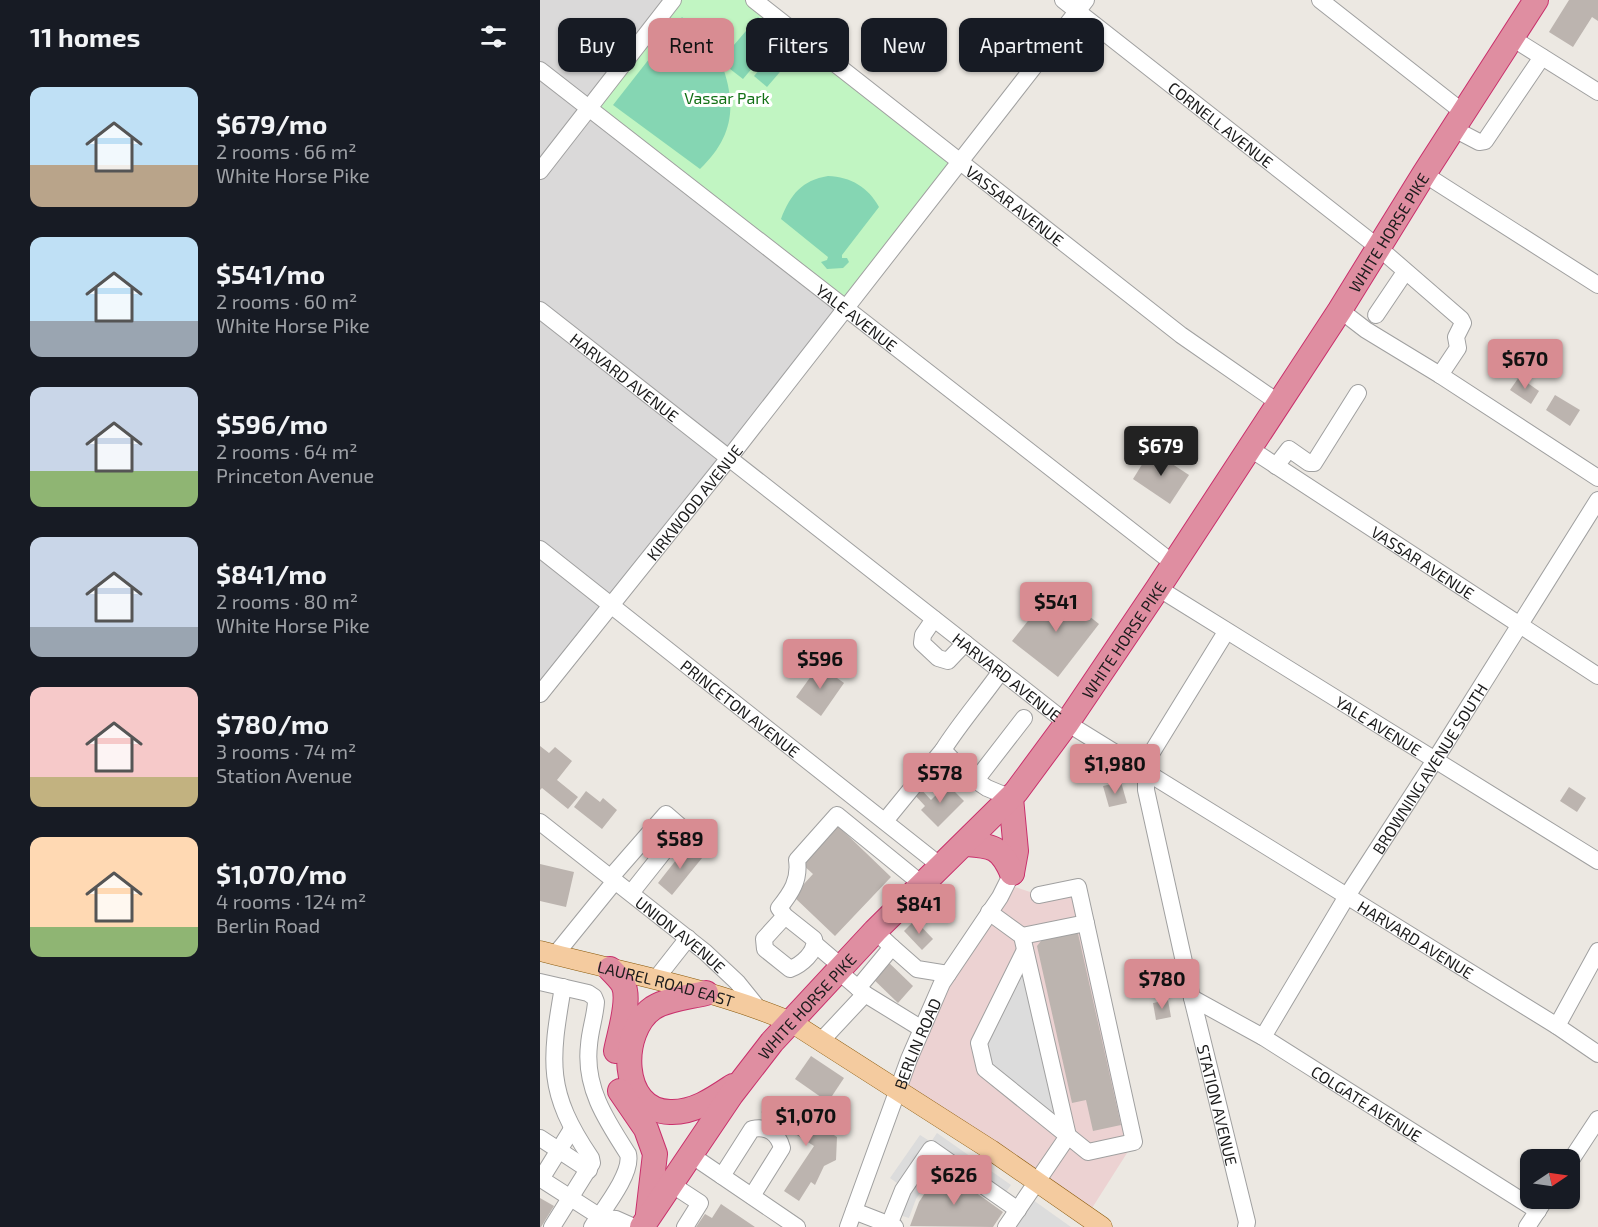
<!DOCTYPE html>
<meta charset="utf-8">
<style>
body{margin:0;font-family:"Exo 2",sans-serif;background:#242831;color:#f1f3f6;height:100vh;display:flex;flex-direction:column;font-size:22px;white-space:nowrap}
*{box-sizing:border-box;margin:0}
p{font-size:20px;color:#9ea1a6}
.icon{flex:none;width:33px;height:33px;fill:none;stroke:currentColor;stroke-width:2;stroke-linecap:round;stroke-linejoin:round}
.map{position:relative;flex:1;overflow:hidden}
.side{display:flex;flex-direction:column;background:#171b24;width:540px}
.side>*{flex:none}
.guide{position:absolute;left:18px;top:18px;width:570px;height:54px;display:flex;gap:12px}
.needle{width:39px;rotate:77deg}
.buttons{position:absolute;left:980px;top:1149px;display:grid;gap:12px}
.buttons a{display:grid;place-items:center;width:60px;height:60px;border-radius:12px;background:#171b24;box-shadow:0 2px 4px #0004;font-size:30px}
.price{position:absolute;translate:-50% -51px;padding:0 14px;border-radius:6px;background:#d88c92;color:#111;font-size:20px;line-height:39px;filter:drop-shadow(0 2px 3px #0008)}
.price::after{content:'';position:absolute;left:50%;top:36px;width:18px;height:14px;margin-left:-9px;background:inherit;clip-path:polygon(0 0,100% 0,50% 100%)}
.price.on{background:#222;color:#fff}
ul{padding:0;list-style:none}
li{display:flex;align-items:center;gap:18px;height:150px;padding:0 30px}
li span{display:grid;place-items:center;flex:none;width:168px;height:120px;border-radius:12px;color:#555}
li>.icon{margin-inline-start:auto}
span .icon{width:72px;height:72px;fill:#fffc;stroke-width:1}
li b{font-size:26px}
h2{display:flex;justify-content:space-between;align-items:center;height:72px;padding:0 30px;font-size:26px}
.tag{padding:0 21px;border-radius:12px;background:#171b24;box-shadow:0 2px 4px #0004;font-size:21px;line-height:54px}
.tag.on{background:#d88c92;color:#111}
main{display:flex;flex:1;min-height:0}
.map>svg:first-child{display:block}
.residential{fill:#dad9d9}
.commercial{fill:#ecd2d2}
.park{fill:#c1f5c2}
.pitch{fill:#85d6b3}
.parking{fill:#dcdcdc}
.building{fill:#bcb4af}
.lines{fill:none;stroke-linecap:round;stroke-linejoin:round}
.minor-casing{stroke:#a0a0a0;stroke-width:18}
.major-casing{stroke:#89590b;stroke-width:21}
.highway-casing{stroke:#c9306c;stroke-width:26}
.minor{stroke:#fff;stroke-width:16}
.major{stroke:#f4cb9f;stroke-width:20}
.highway{stroke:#df8ea1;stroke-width:24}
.labels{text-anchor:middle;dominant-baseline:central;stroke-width:6;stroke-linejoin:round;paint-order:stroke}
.park-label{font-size:16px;fill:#137016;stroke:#fff}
.street-label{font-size:16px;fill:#1c1c1c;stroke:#fff}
</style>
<main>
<section class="side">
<h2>11 homes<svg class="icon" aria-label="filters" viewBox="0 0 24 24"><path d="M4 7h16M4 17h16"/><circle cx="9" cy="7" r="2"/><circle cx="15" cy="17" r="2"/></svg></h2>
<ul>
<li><span style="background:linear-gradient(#bfe0f5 65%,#b9a48a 0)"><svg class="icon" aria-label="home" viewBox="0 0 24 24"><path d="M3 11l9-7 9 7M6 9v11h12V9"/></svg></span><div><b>$679/mo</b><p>2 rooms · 66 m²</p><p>White Horse Pike</p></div></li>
<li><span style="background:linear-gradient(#bfe0f5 70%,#9aa5b1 0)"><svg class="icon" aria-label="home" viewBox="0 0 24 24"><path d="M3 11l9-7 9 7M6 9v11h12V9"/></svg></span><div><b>$541/mo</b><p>2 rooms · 60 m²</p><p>White Horse Pike</p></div></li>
<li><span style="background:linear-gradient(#c9d6e8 70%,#8fb573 0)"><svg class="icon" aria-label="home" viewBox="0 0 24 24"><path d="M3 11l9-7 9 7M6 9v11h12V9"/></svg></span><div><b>$596/mo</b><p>2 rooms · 64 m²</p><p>Princeton Avenue</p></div></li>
<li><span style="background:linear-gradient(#c9d6e8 75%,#9aa5b1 0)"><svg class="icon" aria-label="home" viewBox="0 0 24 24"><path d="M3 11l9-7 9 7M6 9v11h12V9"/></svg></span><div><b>$841/mo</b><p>2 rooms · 80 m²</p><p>White Horse Pike</p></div></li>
<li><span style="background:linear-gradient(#f6c9c9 75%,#c2b280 0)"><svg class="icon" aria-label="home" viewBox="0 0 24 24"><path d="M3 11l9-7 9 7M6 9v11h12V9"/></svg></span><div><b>$780/mo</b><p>3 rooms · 74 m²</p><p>Station Avenue</p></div></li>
<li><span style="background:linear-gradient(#ffd9b3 75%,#8fb573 0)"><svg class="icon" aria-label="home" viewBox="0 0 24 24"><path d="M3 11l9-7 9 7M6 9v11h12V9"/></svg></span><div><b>$1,070/mo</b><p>4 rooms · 124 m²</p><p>Berlin Road</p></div></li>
</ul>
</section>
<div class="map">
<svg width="1058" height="1227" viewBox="0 0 1058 1227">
<rect width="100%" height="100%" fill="#ece8e2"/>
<g class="residential">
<polygon points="0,0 133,0 0,168"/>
<polygon points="50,108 307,308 0,694 0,172"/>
</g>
<polygon class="commercial" points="466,884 499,895 538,887 594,1142 547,1216 357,1090 369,1059"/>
<polygon class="park" points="133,0 214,0 420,162 307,308 50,108"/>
<g class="pitch">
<path d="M142,17l25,25 14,18 37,-43 22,18 -37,44 -22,-17c16,43 13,74 -21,107l-87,-64z"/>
<polygon points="239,47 252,58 227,87 214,76"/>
<path d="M288,176c23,1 40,11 51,31l-37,48v3h5l2,4 -6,6 -16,1 -6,-7 6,-2 1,-3 -47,-38c9,-24 21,-39 47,-43z"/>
</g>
<g class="parking">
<polygon points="485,950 528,1136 445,1069 439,1043"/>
<polygon points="397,1133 471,1185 457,1204 400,1164 376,1199 369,1218 353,1213 364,1188 350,1178 380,1135 391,1142"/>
<polygon points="493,1200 531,1227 474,1227"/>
</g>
<g class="building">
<polygon points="1029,0 1058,0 1058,21 1052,17 1033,47 1009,32"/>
<polygon points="979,377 999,391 991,404 970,390"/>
<polygon points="1015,395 1040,410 1030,426 1006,410"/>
<polygon points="611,450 649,475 630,504 593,479"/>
<polygon points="514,588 559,624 518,677 472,641"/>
<polygon points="279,665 304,683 281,716 256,697"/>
<polygon points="0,746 9,753 15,747 32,761 17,780 38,797 28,809 2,788 0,790"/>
<polygon points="581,782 587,803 569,807 563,786"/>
<polygon points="407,784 424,801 398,827 381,810 385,806 373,793 379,787 391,800"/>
<polygon points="1029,787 1046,798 1037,812 1020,801"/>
<polygon points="46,791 60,802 63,798 77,810 62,829 34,807"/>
<polygon points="298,826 351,877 295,936 253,896 273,874 262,864"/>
<polygon points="147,846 162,858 132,895 118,883"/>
<polygon points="0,864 34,872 26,907 0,901"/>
<polygon points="375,920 393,939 382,950 364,931"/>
<polygon points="537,929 581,1125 553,1131 546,1100 532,1103 497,946 505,936"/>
<polygon points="343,957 373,986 358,1003 327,973"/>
<polygon points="628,1000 631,1017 616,1020 613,1003"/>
<polygon points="271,1056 304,1078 288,1102 255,1079"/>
<polygon points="242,1102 297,1137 296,1160 284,1166 275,1185 271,1182 259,1201 244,1191 274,1146 221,1112"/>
<polygon points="410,1174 463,1212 453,1227 370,1226 379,1202 396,1176"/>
<polygon points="0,1198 14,1206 1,1227 0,1227"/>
<polygon points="181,1204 215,1227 156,1227 165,1214 172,1218"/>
</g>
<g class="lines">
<defs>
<g id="minor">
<path id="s1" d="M214,0l427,335 98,68"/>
<path id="s2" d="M523,0l316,248 82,71 2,4 -7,14 2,11 -18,27"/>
<polyline points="780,0 924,113"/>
<polyline points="972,38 1058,92"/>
<path id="s3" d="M0,70l634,494"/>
<polyline points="914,129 939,142 945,141 1002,57"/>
<polyline points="0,171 133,0"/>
<polyline points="884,174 1058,285"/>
<path id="s4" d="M0,310l527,413 490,303 41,28"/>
<polyline points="800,310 826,330 900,375 1058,478"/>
<polyline points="836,315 865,272"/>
<path id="s5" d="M709,448l349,228"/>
<polyline points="736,466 749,449 769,463 774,463 818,393"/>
<path id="s6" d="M0,549l402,318"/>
<path id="s7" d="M618,588l440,273"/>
<polyline points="394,619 383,635 382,643 398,658 408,661 425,643"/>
<path d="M461,671c-19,27 -41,52 -58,79l23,24 21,14 24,10"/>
<path id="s8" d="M0,694l189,-236 357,-458"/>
<polyline points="601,770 686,632"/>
<path id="s9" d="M606,773v17l46,208 55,224 -1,5"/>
<polyline points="436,780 484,718"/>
<polyline points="345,821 403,750"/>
<path id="s10" d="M0,822l165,130 32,30 21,26"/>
<polyline points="71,877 126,814 141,827 141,830 91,893"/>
<polyline points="449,912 482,936 528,1136 466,1227"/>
<path d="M245,916l29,23c3,13 -13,26 -24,30l-25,-20 -1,-10 21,-23 -6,-8c12,-15 21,-28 18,-48l40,-45 86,70"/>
<polyline points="482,936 546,923"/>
<polyline points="275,944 302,967"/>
<polyline points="352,947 377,969 408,974"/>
<polyline points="485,950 439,1043 445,1069 548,1152 594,1142 538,887 499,895"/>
<polyline points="15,955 75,881"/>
<polyline points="115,980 148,938"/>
<path d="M0,982l48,11 6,4 2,5c-1,15 -6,28 -7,43 -5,42 17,75 39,109 5,19 -25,56 -36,73"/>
<polyline points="318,988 352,947 335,931"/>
<polyline points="325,994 382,1029"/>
<path id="s11" d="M652,998l71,39 275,174"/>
<polyline points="1017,1026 1058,951"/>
<path id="s12" d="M723,1037l84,-141 88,-136 163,-260"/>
<polyline points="281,1041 325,994 298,971"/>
<polyline points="32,1129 1,1179 62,1218"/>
<polyline points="0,1138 49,1170"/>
<polyline points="151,1155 257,1227"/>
<polyline points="1029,1163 1058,1119"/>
<path d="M182,1176l30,-47c16,-3 26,4 30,19l-30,48"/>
<polyline points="131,1184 160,1203 145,1227"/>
<polyline points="314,1211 355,1227"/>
<polyline points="349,1225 363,1190 391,1149 478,1210"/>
<path d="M12,1227l40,-64 -1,-5c-45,-66 -41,-96 -28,-171"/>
<polyline points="65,1227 62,1218 76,1219 94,1227"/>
<path id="s13" d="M308,1227l61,-168 33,-76 58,-86 12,-24"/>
<polyline points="987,1227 1006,1198"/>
</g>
<g id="major">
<path id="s14" d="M0,951c84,22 171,37 251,71l200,128 111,77"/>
</g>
<g id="highway">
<polyline points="471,798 476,851 472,873"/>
<path d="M425,844c27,2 35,2 47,29"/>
<path d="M70,969c5,5 10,10 13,15 8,16 -4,50 -7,67"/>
<path d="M166,993c-16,4 -39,6 -53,15 -34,23 -34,103 17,104 24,1 45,-14 63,-26"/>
<polyline points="80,1091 106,1129 115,1154 108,1214"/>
<path id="s15" d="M102,1227l89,-132 41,-53 103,-111 141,-139 51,-69 91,-135 182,-278 84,-136 112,-174"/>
</g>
</defs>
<use href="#minor" class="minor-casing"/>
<use href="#major" class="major-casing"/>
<use href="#highway" class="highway-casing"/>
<use href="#minor" class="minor"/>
<use href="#major" class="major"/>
<use href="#highway" class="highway"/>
</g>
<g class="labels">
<g class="park-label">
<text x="187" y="97">Vassar Park</text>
</g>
<g class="street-label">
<text stroke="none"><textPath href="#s2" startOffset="201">CORNELL AVENUE</textPath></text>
<text stroke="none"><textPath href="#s1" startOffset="332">VASSAR AVENUE</textPath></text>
<text stroke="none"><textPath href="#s15" startOffset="1248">WHITE HORSE PIKE</textPath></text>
<text stroke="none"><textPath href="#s3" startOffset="402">YALE AVENUE</textPath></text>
<text stroke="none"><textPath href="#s4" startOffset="108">HARVARD AVENUE</textPath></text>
<text stroke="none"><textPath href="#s8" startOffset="246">KIRKWOOD AVENUE</textPath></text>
<text stroke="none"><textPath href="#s5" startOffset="208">VASSAR AVENUE</textPath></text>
<text stroke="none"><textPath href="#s15" startOffset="762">WHITE HORSE PIKE</textPath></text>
<text stroke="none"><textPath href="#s4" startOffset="594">HARVARD AVENUE</textPath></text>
<text stroke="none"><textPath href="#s6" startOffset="256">PRINCETON AVENUE</textPath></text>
<text stroke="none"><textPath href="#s7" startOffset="260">YALE AVENUE</textPath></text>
<text stroke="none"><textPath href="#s12" startOffset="316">BROWNING AVENUE SOUTH</textPath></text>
<text stroke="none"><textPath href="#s10" startOffset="180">UNION AVENUE</textPath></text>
<text stroke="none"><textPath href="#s4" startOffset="1080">HARVARD AVENUE</textPath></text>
<text stroke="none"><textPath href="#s14" startOffset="130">LAUREL ROAD EAST</textPath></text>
<text stroke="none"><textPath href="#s15" startOffset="276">WHITE HORSE PIKE</textPath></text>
<text stroke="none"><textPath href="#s13" startOffset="196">BERLIN ROAD</textPath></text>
<text stroke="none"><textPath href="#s11" startOffset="204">COLGATE AVENUE</textPath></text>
<text stroke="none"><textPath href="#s9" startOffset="340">STATION AVENUE</textPath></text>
</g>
</g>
</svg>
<div class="buttons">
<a><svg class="needle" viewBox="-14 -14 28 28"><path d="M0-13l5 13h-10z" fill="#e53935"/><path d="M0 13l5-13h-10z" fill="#9ea1a6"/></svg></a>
</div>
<b class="price" style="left:985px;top:390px">$670</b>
<b class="price on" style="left:621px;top:477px">$679</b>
<b class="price" style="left:516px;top:633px">$541</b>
<b class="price" style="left:280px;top:690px">$596</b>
<b class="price" style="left:575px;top:795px">$1,980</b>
<b class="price" style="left:400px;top:804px">$578</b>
<b class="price" style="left:140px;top:870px">$589</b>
<b class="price" style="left:379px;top:935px">$841</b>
<b class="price" style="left:622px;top:1010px">$780</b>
<b class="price" style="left:266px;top:1147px">$1,070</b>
<b class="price" style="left:414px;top:1206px">$626</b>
<div class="guide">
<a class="tag">Buy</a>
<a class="tag on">Rent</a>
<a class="tag">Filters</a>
<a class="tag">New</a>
<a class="tag">Apartment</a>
</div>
</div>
</main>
